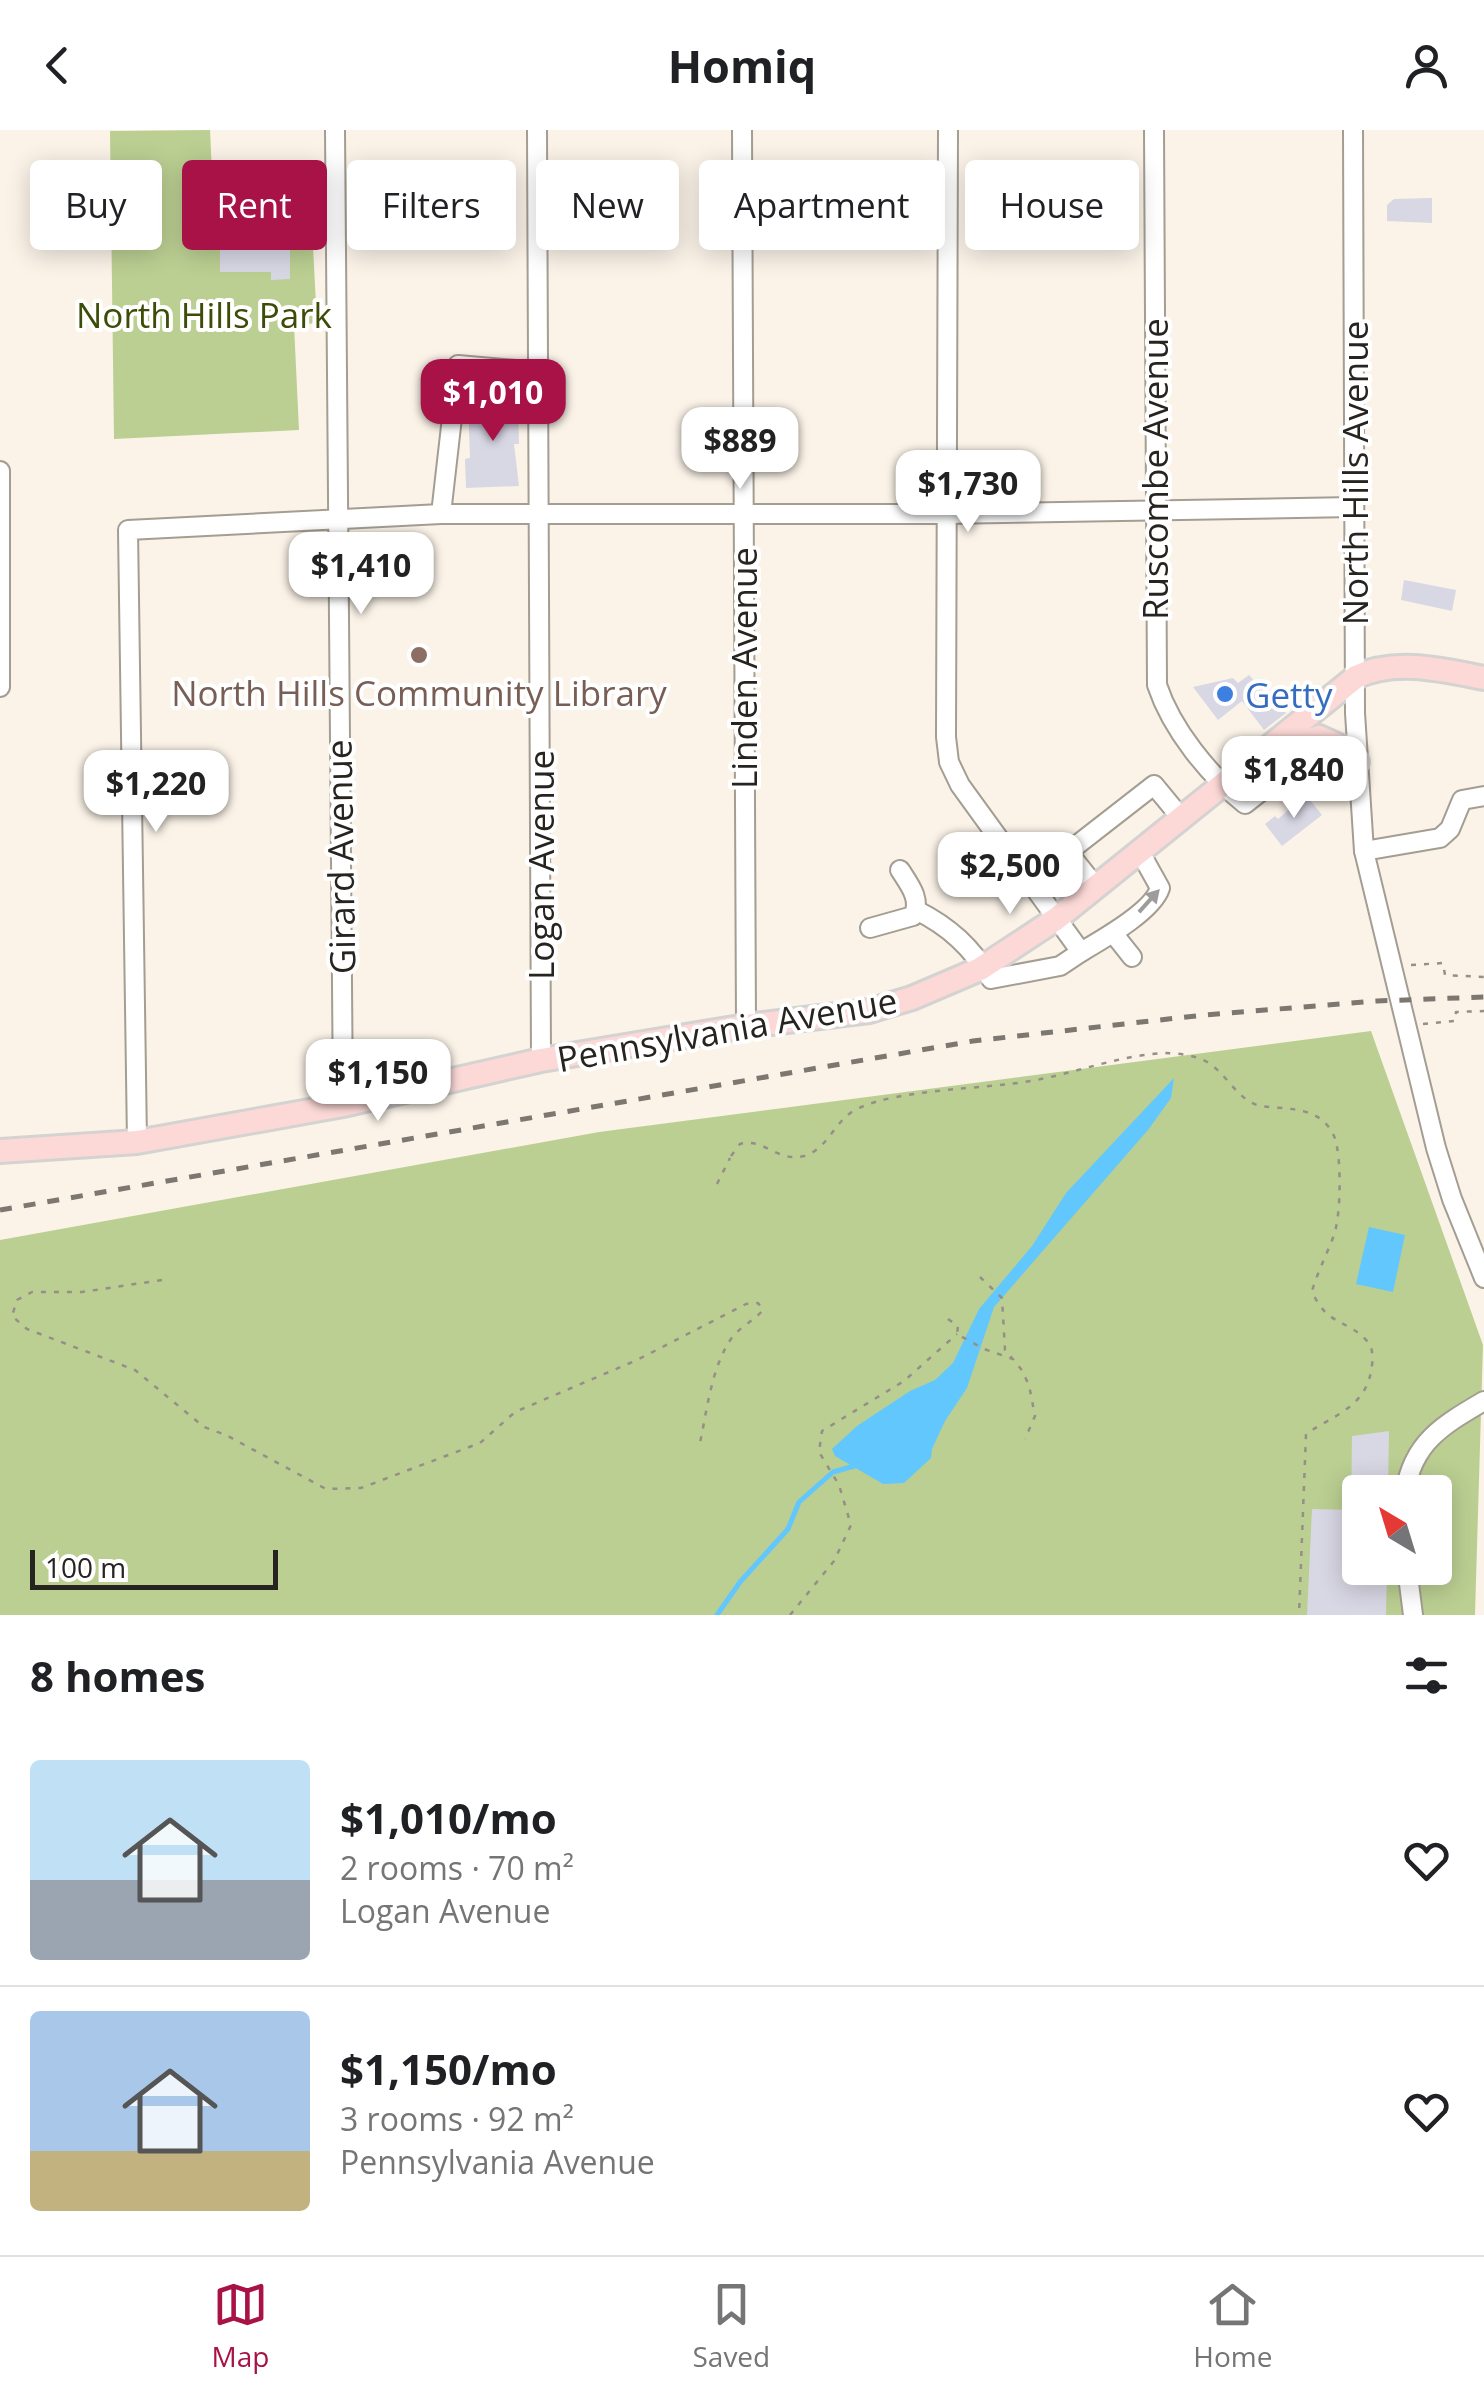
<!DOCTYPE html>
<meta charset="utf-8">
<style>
body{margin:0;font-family:"Open Sans",sans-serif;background:#f2f2f2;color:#202124;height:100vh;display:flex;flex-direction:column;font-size:38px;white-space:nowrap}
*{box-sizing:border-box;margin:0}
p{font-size:32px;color:#757577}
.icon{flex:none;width:55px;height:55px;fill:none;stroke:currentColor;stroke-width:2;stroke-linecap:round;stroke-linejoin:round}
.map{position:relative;height:1485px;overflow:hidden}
.side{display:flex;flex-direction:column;background:#fff;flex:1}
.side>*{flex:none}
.banner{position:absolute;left:30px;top:30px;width:1425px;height:90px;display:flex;gap:20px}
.needle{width:65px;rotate:322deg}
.buttons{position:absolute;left:1342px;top:1345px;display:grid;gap:20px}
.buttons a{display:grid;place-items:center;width:110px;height:110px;border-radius:10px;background:#fff;box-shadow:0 5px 25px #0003;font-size:50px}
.scale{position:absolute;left:30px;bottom:25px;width:248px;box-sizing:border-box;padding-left:10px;border:5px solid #272420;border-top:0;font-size:28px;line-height:35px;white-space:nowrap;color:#272420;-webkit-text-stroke:8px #fff;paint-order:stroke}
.price{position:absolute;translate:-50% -85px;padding:0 22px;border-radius:20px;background:#fff;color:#222;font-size:32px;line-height:65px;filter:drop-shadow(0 2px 5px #0008)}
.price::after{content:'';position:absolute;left:50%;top:60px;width:30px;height:22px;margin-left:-15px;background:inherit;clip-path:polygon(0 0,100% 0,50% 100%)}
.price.selected{background:#a81247;color:#fff}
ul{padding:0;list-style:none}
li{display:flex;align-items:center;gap:30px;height:250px;padding:0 30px}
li+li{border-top:2px solid #e0e0e0}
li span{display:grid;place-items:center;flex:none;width:280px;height:200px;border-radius:10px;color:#555}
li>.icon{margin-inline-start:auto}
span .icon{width:120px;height:120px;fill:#fffc;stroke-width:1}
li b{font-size:42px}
h2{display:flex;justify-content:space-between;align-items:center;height:120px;padding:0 30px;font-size:42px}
.chip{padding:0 35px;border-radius:10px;background:#fff;box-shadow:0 5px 25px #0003;font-size:35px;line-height:90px}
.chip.selected{background:#a81247;color:#fff}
header{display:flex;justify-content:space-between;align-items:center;height:130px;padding:0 30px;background:#fff;font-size:45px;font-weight:700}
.dock{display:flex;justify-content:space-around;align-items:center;height:140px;border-top:2px solid #e0e0e0;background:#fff;font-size:28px;color:#757577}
.dock a{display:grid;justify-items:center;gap:5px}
.dock .selected{color:#a81247}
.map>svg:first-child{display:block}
.green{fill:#bbcf92;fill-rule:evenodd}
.water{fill:#62c7fc}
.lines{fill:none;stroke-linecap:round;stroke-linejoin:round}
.stream{stroke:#62c7fc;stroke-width:5}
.building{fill:#d8d7e4}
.minor-casing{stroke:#a39d92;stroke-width:22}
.major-casing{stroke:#d4d3d2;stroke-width:28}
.path{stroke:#958f88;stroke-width:2.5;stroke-dasharray:5 8;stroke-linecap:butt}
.minor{stroke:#fff;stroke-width:18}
.major{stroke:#fcd9d7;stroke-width:22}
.rail{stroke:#7c7770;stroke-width:5;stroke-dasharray:12 12;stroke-linecap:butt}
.oneway{fill:#9e9c9b}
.education-dot{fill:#8d6e63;stroke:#fff;stroke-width:4}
.shop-dot{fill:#3f7fe0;stroke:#fff;stroke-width:4}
.labels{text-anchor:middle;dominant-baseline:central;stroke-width:8;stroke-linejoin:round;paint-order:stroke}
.park-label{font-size:35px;fill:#3d4c07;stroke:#fff}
.street-label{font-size:35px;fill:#272420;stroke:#fff}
.education-label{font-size:35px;fill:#785e54;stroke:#fff}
.shop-label{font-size:35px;fill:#366cbe;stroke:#fff;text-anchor:start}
</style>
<header><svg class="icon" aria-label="back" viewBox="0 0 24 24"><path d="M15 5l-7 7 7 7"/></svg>Homiq<svg class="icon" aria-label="person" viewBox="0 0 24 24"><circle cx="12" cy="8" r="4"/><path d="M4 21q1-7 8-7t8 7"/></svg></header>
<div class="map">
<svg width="1484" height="1485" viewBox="0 0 1484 1485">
<rect width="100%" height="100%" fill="#fbf3e8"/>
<g class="green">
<polygon points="210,0 214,84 311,78 317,193 294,195 299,300 114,309 110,1"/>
<path d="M1371,901l112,314 -8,270h-1475v-375l599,-108zM1360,1362h75v76h-75z"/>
</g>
<g class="water">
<polygon points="1174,948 1171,968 1148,1000 994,1177 967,1258 945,1291 932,1319 931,1328 904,1353 883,1354 835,1326 832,1319 857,1296 910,1261 935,1250 953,1233 979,1179 1032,1116 1066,1063"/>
<polygon points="1369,1097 1405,1105 1393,1162 1356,1154"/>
</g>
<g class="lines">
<polyline class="stream" points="717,1485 740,1452 788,1399 799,1372 833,1342 858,1335"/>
</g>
<g class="building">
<polygon points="1432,68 1432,93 1387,91 1387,75 1394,69"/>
<polygon points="273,86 290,86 290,149 271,150 271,142 220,142 220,97 273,97"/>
<polygon points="510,268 510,273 518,273 519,314 514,314 519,356 466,358 465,329 470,328 468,274 481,274 481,269"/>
<polygon points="1404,450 1456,460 1452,481 1401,470"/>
<polygon points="1249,545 1260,557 1263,555 1286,583 1264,600 1242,571 1218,590 1193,557 1233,548 1238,553"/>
<polygon points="1306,665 1322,685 1282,716 1265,694 1275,686 1278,689"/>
<polygon points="1389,1301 1388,1362 1360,1362 1360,1438 1387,1438 1386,1485 1307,1485 1312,1379 1351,1380 1352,1306"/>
</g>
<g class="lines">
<defs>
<g id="minor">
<polyline points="335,0 343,975"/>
<polyline points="537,0 541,930"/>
<polyline points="742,0 746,896"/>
<path d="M948,0l-2,607 3,25 11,23 121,167c22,-13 72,-41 79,-64l-20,-36"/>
<path d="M1154,0l3,555c15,45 52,90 88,119l19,-15 93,-27"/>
<polyline points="1353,0 1355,583 1364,721 1436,1018 1452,1069 1484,1148"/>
<polyline points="0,341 0,557"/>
<polyline points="441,384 458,235 538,242"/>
<polyline points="1364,721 1440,708 1450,699 1462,670 1484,666"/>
<polyline points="1096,757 1068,722 1154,655 1182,689"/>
<path d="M916,780c34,17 55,37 75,69l69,-13 21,-14"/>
<path d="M870,798l43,-12c9,-16 -4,-32 -13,-46"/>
<polyline points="1113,803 1132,827"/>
<polyline points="137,1012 128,400 441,384 944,384 1354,377"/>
<path d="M1405,1362c8,-50 38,-67 79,-91"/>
<polyline points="1407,1438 1413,1485"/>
</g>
<g id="major">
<path d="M1250,648c26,-8 42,-33 69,-41l22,10 16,15"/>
<path d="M0,1021l137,-9 206,-37 198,-45 205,-34 123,-15 43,-13 68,-29 76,-50 300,-242c39,-19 87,-7 128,1"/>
</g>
</defs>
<use href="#minor" class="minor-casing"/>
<use href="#major" class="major-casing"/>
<g class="path">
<polyline points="1411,835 1443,833 1445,845 1484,847"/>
<polyline points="1423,894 1455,891 1456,882 1484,881"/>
<path d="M731,1026l9,-12c23,-7 38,19 64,12 25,-7 30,-37 55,-48 41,-19 125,-19 172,-27 45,-8 89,-26 134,-28 11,0 28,2 38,7 22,9 34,42 58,46 26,4 59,-1 73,30 8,19 7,79 0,99 -7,19 -16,36 -22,56 14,35 36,28 56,51 5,7 5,15 4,23 -4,41 -36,49 -66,69l-7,181"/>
<polyline points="717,1054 730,1028"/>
<polyline points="980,1147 1002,1168 1005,1220 1012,1228"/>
<path d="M162,1150l-80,12h-50l-15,8 -5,16 15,13 108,41 69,57 22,8 100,54 35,-1 119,-45 35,-31 122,-52 109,-56 12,-1 5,7c-10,12 -25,17 -34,32 -18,29 -22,68 -29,101"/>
<polyline points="948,1189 958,1196 957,1204 984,1219 1013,1229 1021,1239 1029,1255 1035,1286 1025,1309"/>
<polyline points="790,1485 834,1431 851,1395 839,1355 819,1322 822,1301 904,1251 957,1204"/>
</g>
<use href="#minor" class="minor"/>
<use href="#major" class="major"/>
<polyline class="rail" points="0,1080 973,911 1204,885 1377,871 1484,867"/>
</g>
<defs><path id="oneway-solid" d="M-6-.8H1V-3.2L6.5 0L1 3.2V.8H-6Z" transform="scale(2.5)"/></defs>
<use class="oneway" href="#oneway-solid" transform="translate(1149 771) rotate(-48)"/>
<circle class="education-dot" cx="419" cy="525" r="10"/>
<circle class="shop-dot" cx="1225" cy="564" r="10"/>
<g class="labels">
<g class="park-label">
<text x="204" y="184">North Hills Park</text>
</g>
<g class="street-label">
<text transform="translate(1154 339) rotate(-90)">Ruscombe Avenue</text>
<text transform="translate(1354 343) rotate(-90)">North Hills Avenue</text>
<text transform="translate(743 538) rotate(-90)">Linden Avenue</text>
<text transform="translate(340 727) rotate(-91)">Girard Avenue</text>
<text transform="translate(540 735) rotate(-90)">Logan Avenue</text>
<text transform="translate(727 899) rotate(-10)">Pennsylvania Avenue</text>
</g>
<g class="education-label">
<text x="419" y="562">North Hills Community Library</text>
</g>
<g class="shop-label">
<text x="1245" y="564">Getty</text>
</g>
</g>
</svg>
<div class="buttons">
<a><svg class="needle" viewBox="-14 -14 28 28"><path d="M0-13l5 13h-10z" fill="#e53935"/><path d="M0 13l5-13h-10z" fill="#757577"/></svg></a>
</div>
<div class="scale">100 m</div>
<b class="price selected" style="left:493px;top:314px">$1,010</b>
<b class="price" style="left:740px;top:362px">$889</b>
<b class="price" style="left:968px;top:405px">$1,730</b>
<b class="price" style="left:361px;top:487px">$1,410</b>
<b class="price" style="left:1294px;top:691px">$1,840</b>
<b class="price" style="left:156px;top:705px">$1,220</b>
<b class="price" style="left:1010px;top:787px">$2,500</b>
<b class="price" style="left:378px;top:994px">$1,150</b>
<div class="banner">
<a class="chip">Buy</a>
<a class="chip selected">Rent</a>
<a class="chip">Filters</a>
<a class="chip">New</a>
<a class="chip">Apartment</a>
<a class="chip">House</a>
</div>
</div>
<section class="side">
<h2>8 homes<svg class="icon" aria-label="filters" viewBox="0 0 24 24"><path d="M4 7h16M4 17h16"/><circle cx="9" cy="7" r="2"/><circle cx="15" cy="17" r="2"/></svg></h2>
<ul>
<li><span style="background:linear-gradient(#bfe0f5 60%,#9aa5b1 0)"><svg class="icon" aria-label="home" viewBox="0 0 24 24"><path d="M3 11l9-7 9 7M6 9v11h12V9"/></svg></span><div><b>$1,010/mo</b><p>2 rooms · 70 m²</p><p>Logan Avenue</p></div><svg class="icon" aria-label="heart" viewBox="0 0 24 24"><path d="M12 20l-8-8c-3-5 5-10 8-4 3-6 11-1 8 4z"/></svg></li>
<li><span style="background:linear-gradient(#a9c7e8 70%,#c2b280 0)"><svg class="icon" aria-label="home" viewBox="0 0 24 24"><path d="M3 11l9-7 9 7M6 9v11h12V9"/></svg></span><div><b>$1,150/mo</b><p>3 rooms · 92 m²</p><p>Pennsylvania Avenue</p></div><svg class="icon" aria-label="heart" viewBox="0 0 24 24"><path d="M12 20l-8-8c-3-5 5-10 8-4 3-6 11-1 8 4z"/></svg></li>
</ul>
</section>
<nav class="dock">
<a class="selected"><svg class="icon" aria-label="map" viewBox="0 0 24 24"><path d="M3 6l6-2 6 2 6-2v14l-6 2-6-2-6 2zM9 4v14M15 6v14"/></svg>Map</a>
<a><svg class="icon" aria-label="saved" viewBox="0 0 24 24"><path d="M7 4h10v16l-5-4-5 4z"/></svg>Saved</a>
<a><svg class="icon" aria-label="home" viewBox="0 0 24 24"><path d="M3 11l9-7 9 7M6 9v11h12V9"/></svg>Home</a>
</nav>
